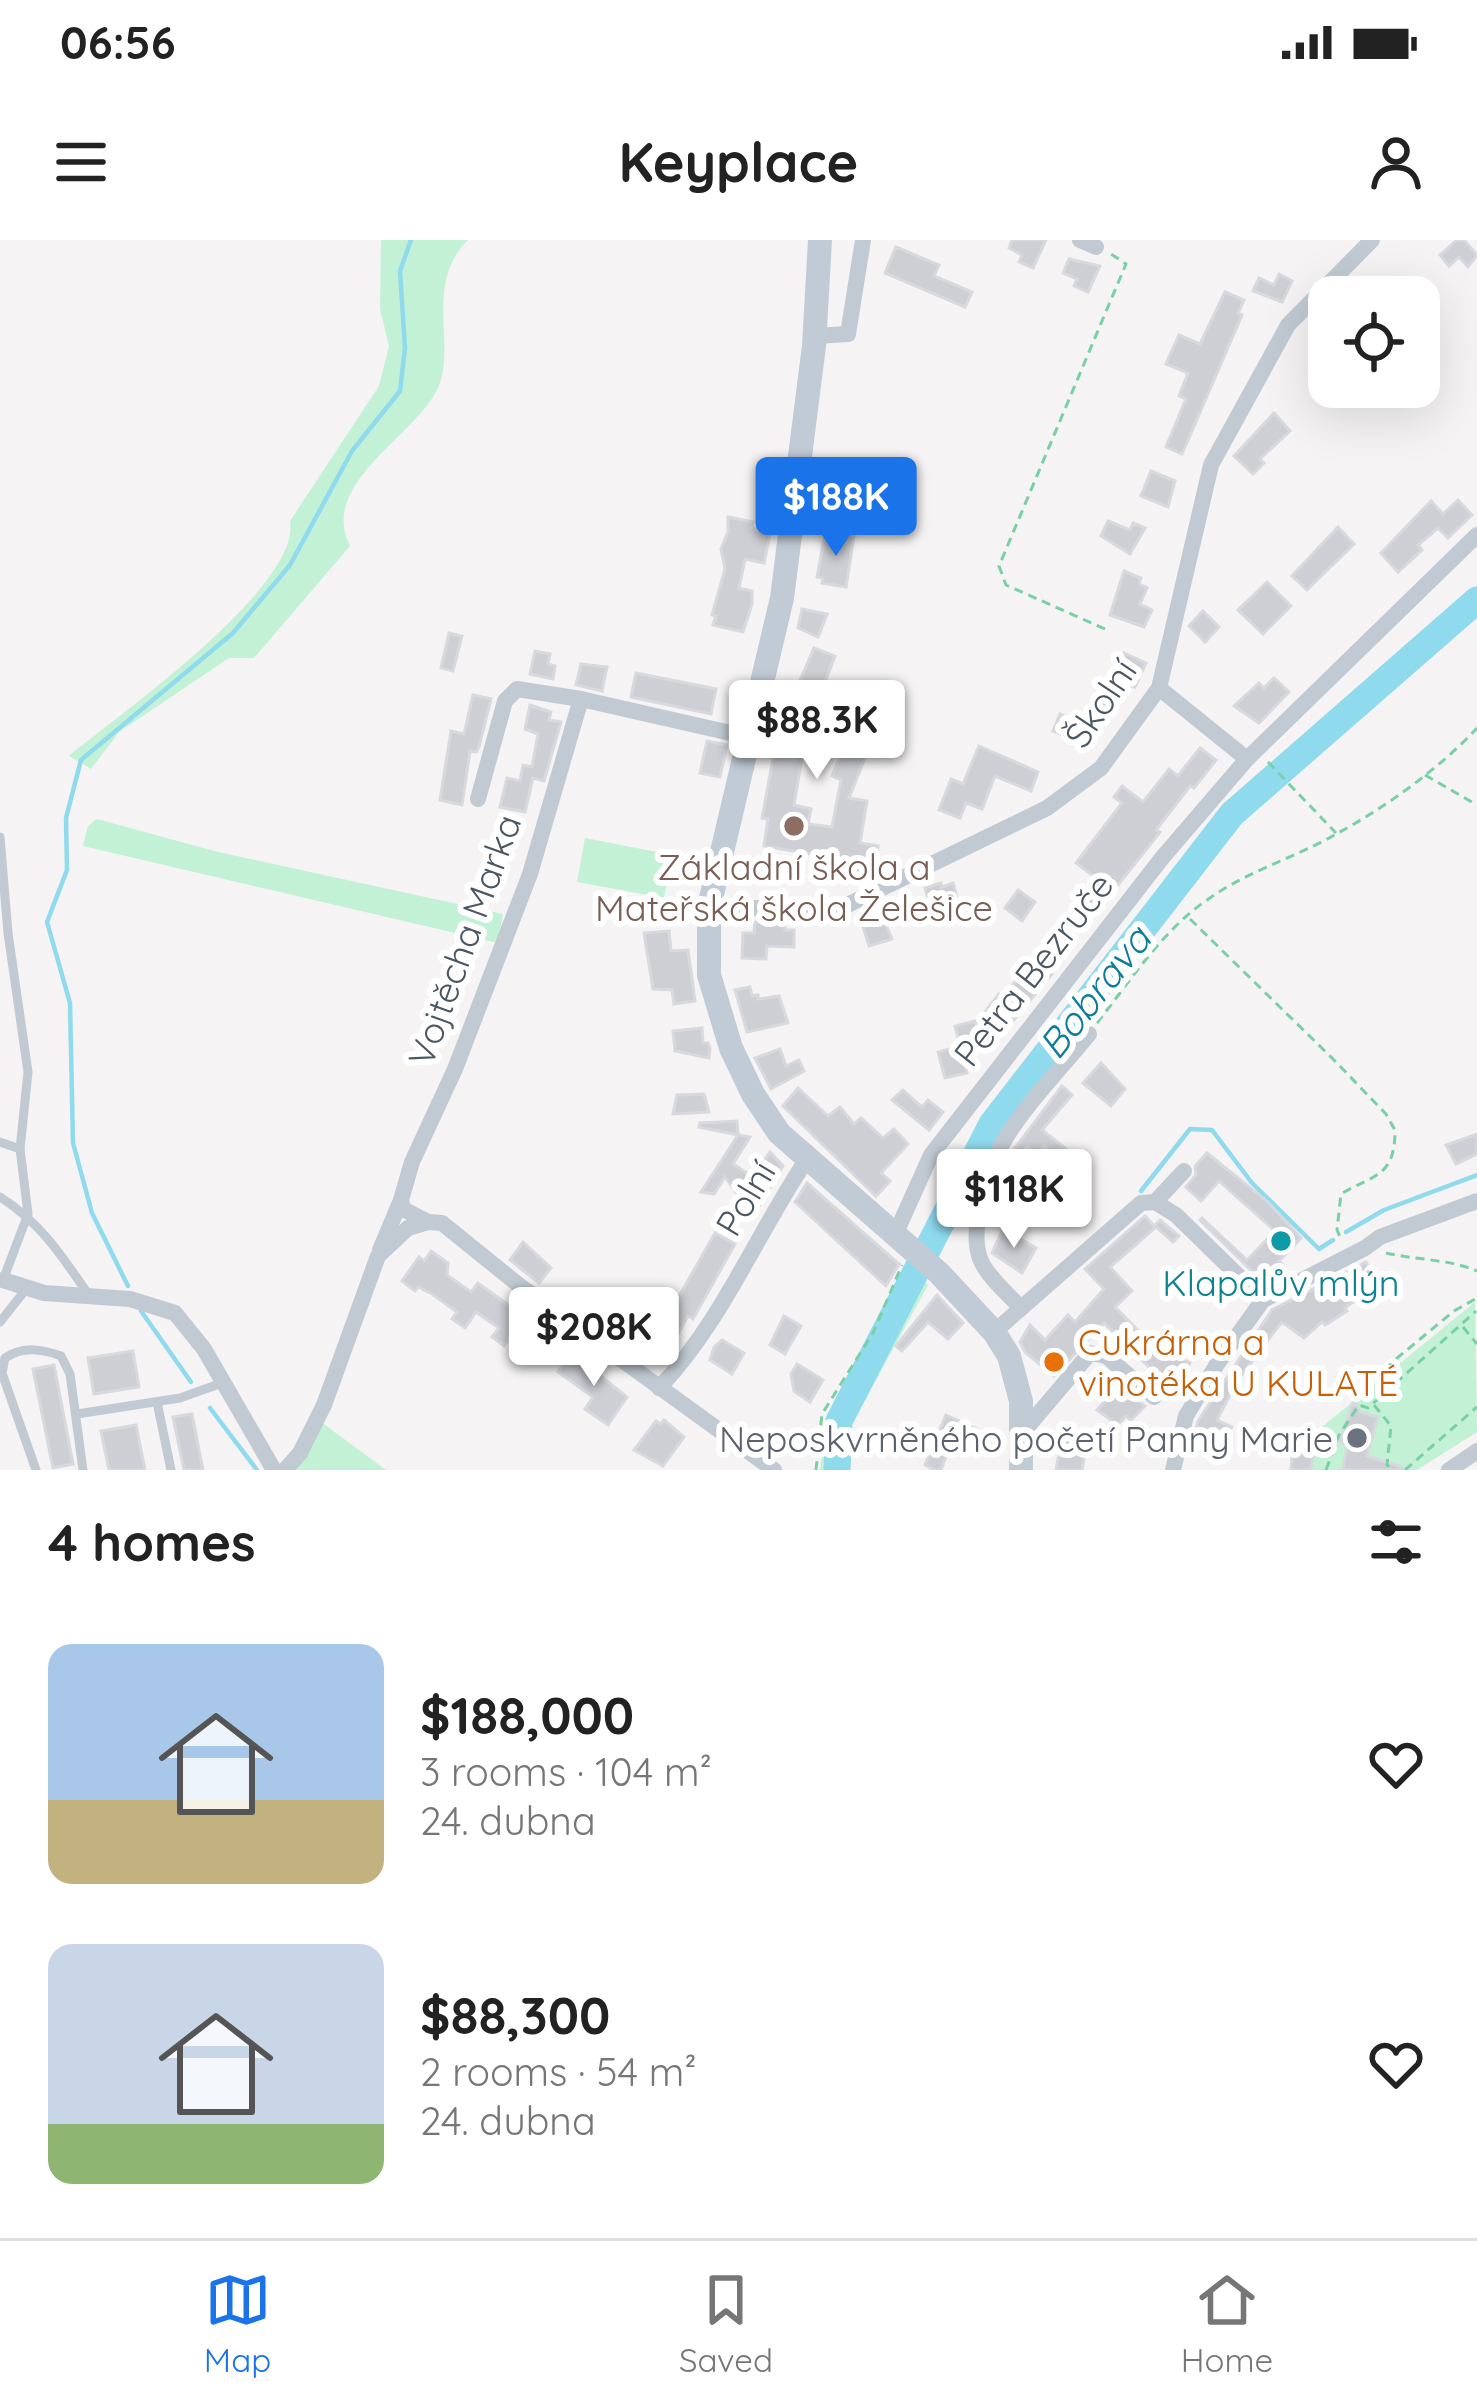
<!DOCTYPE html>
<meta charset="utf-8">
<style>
body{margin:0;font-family:Quicksand,sans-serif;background:#f6f6f6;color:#222;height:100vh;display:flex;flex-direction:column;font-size:45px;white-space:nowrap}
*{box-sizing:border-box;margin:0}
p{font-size:39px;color:#767676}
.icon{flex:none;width:66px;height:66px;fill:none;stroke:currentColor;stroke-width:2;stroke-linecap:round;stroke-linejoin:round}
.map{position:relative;height:1230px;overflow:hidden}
.side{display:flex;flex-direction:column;background:#fff;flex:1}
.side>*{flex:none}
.tools{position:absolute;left:1308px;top:36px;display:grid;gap:24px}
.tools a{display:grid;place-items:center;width:132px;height:132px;border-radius:24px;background:#fff;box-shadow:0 12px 48px #0002;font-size:60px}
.price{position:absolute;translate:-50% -102px;padding:0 27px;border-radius:12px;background:#fff;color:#222;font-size:39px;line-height:78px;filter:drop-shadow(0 3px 6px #0008)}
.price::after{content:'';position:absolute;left:50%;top:72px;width:36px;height:27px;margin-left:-18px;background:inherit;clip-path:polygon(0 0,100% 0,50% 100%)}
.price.active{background:#1a73e8;color:#fff}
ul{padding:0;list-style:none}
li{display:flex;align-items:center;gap:36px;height:300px;padding:0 48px}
li span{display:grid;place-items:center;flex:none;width:336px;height:240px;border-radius:24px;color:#555}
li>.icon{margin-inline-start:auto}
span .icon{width:144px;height:144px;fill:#fffc;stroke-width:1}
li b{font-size:51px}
h2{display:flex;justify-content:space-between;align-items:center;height:144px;padding:0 48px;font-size:51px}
.status{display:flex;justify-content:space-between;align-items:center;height:84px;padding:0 60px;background:#fff;direction:ltr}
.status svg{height:33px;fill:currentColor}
header{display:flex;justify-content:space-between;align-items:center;height:156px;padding:0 48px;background:#fff;font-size:54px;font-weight:700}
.menu{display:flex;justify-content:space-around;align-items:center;height:168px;border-top:3px solid #e0e0e0;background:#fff;font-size:33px;color:#767676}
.menu a{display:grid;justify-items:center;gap:6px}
.menu .active{color:#1a73e8}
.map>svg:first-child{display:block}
.green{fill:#c3f1d5}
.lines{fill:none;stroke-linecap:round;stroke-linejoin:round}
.stream{stroke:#90daee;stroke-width:4.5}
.river{stroke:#90daee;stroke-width:27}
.building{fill:#cdcfd5;stroke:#d7d9de;stroke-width:3;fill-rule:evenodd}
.path{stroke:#7ad0a6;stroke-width:3;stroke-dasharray:9 6;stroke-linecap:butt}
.lane{stroke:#c1cad2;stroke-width:9}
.street{stroke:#c1cad2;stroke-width:16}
.secondary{stroke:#c1cbd6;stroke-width:24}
.education-dot{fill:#8d6e63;stroke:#fff;stroke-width:4.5}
.culture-dot{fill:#0f9aa8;stroke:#fff;stroke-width:4.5}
.food-dot{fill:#e8710a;stroke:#fff;stroke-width:4.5}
.worship-dot{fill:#6b7280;stroke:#fff;stroke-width:4.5}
.labels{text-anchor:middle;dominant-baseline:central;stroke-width:12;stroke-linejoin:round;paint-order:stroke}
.street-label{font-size:36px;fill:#4a5661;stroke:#fff}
.education-label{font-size:36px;fill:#785e54;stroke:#fff}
.culture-label{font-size:36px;fill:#0d838f;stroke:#fff}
.food-label{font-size:36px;fill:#c56008;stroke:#fff;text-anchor:start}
.worship-label{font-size:36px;fill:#5b616d;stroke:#fff;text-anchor:end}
.water-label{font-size:39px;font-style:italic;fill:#0c7c9b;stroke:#fff}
</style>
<div class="status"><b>06:56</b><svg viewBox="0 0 49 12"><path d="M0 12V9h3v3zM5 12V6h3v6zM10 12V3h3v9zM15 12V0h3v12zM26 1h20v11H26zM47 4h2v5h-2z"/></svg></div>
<header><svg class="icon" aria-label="menu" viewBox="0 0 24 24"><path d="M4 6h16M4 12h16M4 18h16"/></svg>Keyplace<svg class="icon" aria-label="person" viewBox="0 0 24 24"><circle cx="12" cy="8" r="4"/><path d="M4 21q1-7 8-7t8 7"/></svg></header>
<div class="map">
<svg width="1477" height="1230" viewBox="0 0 1477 1230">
<rect width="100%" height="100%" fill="#f5f3f3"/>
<g class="green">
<path d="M381,0h87c-46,45 -9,109 -32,152 -26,47 -117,93 -86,154l-96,112h-25l-110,74 -28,37 -22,-13c50,-41 233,-170 221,-235l89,-135 10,-40 -9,-37z"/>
<polygon points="97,579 218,612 503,674 498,703 83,606 88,586"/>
<polygon points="585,598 672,615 664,658 577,642"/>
<polygon points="908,1027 928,1045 850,1188 847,1230 820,1230 828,1173 860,1123"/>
<polygon points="1475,1062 1477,1192 1417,1230 1311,1230 1317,1191"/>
<polygon points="321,1182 386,1230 292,1230"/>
</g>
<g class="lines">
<g class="stream">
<polyline points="1141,951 1190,889 1212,890 1252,943 1319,1009 1333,1000"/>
<polyline points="1346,992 1384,970 1477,935"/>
<polyline points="128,1046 92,973 73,903 70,763 47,682 67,630 66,578 81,520 233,393 290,325 352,211 400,151 405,108 400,31 411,0"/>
<polyline points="141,1071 191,1142"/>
<polyline points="210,1168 257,1230"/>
</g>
<polyline class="river" points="837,1230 839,1181 992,884 1232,574 1477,360"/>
</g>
<g class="building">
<polygon points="1012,0 1046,0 1033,28 1019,22 1022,15 1009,8"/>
<polygon points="1457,0 1464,0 1477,15 1468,27 1459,17 1449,26 1440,15"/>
<polygon points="896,7 939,25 934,36 972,52 965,67 885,33"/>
<polygon points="1069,19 1100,26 1088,52 1074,46 1077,39 1063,33"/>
<polygon points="1279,34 1292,41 1282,62 1253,51 1259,38 1274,45"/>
<polygon points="1225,52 1244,60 1238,73 1242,75 1182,214 1166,207 1186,159 1179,156 1188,133 1166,124 1179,95 1200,104"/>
<polygon points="1274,173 1290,191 1260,219 1264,223 1253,234 1234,216"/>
<polygon points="1151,231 1175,241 1168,267 1141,256"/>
<polygon points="845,234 865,238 858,272 835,268"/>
<polygon points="1458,260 1472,275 1448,298 1438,288 1418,305 1422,310 1398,332 1381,313 1431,261 1443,274"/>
<polygon points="728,277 753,282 752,288 770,294 764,323 745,319 739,348 752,351 752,364 743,392 713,385 716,376 712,375 725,329 721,309 728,292"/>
<polygon points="1108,281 1130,290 1133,283 1145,288 1130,314 1101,296"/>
<polygon points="1338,287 1354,304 1307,350 1292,336"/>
<polygon points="838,291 854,296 846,347 822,343 823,338 817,337 825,295 837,297"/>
<polygon points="1124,331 1141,338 1139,344 1147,348 1140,364 1152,370 1144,387 1110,375"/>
<polygon points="1267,342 1291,366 1263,394 1238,370"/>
<polygon points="802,369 827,374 818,397 798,388"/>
<polygon points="1203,371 1219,387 1205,402 1189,386"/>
<polygon points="449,393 462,396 453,431 441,428"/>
<path d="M814,408l21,8 -24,62 60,25 -22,55 18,3 -7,42 18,3 -5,33 -5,2 -19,-5 2,-15 -87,-15 4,-27 -6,-1 20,-108 5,1zM806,494l37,15 -11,27 9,4 -9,47 -24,-3 3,-15 -17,-4z"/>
<polygon points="535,411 550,414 548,424 555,426 553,439 530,434"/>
<polygon points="1124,413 1146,423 1135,447 1125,443 1111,475 1104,472 1091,502 1086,500 1085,504 1053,491 1060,474 1085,485 1100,451 1105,453"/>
<polygon points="581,424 607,427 602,451 576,445"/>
<polygon points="636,433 716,449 711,474 631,457"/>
<polygon points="1274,438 1289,452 1259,483 1234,466 1259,443 1264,448"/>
<polygon points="473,455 491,459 479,507 476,512 470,511 462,565 440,560 451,491 464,494"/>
<polygon points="530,465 551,472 549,480 561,482 544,541 533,538 525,572 500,567 507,538 520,541 523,525 532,527 538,494 525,489"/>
<polygon points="707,501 727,505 720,537 700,533"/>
<polygon points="979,506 1038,532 1031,551 995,536 982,569 966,563 960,578 939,570 951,539 963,544"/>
<polygon points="1200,508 1216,520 1194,548 1190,546 1156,590 1160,592 1118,645 1115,643 1087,682 1070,669 1095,637 1076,623 1122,563 1114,557 1122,546 1143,562 1169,529 1178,536"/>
<polygon points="941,643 942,647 953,643 958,662 947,665 950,677 940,684 934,681 925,648"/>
<polygon points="1018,650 1035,662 1022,681 1005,668"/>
<polygon points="884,680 892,699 869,706 863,687"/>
<polygon points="755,682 785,683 785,690 794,690 794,707 767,706 766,719 742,718 743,693 754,693"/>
<polygon points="669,691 671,711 688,710 695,761 674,764 672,750 653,749 644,693"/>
<polygon points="1033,719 1052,734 1007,788 985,772 999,754 1003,757"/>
<polygon points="750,747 752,756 758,755 758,759 779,756 788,783 747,792 735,750"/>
<polygon points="975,781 982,807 962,813 967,833 945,838 938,812 960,806 955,786"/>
<polygon points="702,788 703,803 708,803 710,808 709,818 675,811 673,791"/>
<polygon points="780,809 786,826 799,820 804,831 771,849 755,818"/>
<polygon points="1101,823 1125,849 1111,866 1083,843"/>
<polygon points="1062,846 1072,855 1042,890 1089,927 1081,936 1044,906 1037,915 1027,907 1021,913 1015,908"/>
<polygon points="798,848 828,876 840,867 854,884 861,878 883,898 894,889 908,904 881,933 890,941 876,956 783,866"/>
<polygon points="903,850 922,867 928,860 943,872 929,890 892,860"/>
<polygon points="704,854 709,872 673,874 677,855"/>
<polygon points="737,881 738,895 750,897 733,924 753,937 770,912 783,926 758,968 740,958 725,937 714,954 701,952 738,895 699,887 700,883"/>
<polygon points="1477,894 1477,914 1456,924 1446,905"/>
<polygon points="1207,913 1268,962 1301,998 1279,1021 1285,1027 1265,1044 1200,980 1202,978 1247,1020 1275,991 1219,941 1201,961 1186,947 1196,935 1195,926"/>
<polygon points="807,943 899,1024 886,1046 795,962"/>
<polygon points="1145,976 1154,986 1160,980 1179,996 1173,1002 1156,987 1110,1027 1132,1051 1115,1067 1166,1119 1169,1112 1190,1123 1174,1153 1154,1140 1157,1135 1104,1083 1054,1136 1025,1112 1020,1102 1030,1085 1045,1100 1068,1075 1075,1082 1104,1049 1085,1029"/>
<polygon points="1003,989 1036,1008 1022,1033 992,1013"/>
<polygon points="715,993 735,1004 693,1079 688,1076 665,1118 646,1107 661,1079 665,1081"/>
<polygon points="523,1002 551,1028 539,1043 510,1020"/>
<polygon points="431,1011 448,1023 447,1035 471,1052 478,1043 525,1077 504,1106 492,1097 499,1088 476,1072 465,1088 452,1079 457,1072 432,1054 418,1047 415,1051 402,1041 419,1017 424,1021"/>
<polygon points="1366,1022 1373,1035 1347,1050 1353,1062 1345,1068 1347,1071 1325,1085 1322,1082 1304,1098 1282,1082 1261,1109 1236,1143 1217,1180 1232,1187 1225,1201 1207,1192 1201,1209 1192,1205 1198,1181 1272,1070"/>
<polygon points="937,1055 963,1083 948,1099 928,1082 902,1111 896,1106"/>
<polygon points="784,1076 801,1086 785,1114 770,1105"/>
<polygon points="722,1100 744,1113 732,1134 710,1120 714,1107"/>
<polygon points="133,1111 139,1147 94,1154 88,1118"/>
<polygon points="572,1113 627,1157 608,1185 585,1169 593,1157 558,1132"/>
<polygon points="797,1124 823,1140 810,1162 794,1151 791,1134"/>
<polygon points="54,1125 73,1224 53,1228 33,1129"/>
<polygon points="1109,1135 1145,1166 1131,1180 1126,1176 1118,1185 1097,1170 1112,1153 1101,1144"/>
<polygon points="1353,1162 1361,1172 1378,1177 1367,1216 1402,1227 1402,1230 1343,1230 1347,1206 1340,1201"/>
<polygon points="192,1174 203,1230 184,1230 173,1177"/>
<polygon points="946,1175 977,1189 972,1199 955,1192 941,1230 935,1230 925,1225"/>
<polygon points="664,1180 684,1197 663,1226 634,1210 656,1181 661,1184"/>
<polygon points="136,1185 145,1230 109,1230 101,1191"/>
<polygon points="1063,1191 1088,1196 1082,1230 1056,1230"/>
<polygon points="1294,1192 1316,1194 1311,1230 1291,1230"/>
</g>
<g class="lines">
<g class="path">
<polyline points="1105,389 1006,345 999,326 1126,24 1108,12"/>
<polyline points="1268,522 1336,593"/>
<polyline points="1425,535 1477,565"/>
<path d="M1190,679l144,141 52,54 9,16c0,48 -21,44 -54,64l-4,36 4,9"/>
<path d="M1097,783c33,-42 66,-93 110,-123 40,-29 88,-42 131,-67 48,-26 102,-65 139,-105"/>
<path d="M1386,1013c30,7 63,6 91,18"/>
<polyline points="1463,1087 1477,1104"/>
<polyline points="1373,1138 1454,1071 1477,1058"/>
<polyline points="1374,1165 1391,1186 1387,1225 1394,1230"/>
<polyline points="816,1230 822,1174 873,1093 902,1025"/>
<polyline points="1326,1230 1339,1195 1359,1165 1368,1168 1476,1071"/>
<polyline points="1405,1230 1477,1167"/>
</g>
<g class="lane">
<polyline points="0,597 8,693 28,832 20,909 28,974 3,1040"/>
<polyline points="0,902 20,909"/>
<path d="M0,957c40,25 62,59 88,97"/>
<polyline points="0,1082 27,1048"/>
<polyline points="157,1162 171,1230"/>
<polyline points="77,1174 180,1158 222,1143"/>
<path d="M36,1230l-34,-97 3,-15c18,-12 37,-9 56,-2l9,18 13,96"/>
</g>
<g class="street">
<polyline points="1080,0 1096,7"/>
<polyline points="814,96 848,94 863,0"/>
<polyline points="1159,448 1247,519"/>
<polyline points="581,459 530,634 455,829 412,922 401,960 403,969 428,982 442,983 520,1046 774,1230"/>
<polyline points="478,559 505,461 517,449 581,459 748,497"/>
<polyline points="709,667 837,670 1047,568 1101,528 1159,448 1211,225 1288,85 1372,0"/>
<polyline points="1155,962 1176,975 1263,1060"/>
<polyline points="895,995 931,915 1162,618 1247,519 1477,295"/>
<polyline points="380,1010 401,960"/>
<polyline points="3,1040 44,1053 130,1059 175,1073 204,1109 274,1230"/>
<path d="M1019,1066c-12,-13 -29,-27 -37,-43 -7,-14 -6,-30 -4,-46 6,-75 66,-127 111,-183"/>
<polyline points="994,1092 1141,963 1155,962 1184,931"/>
<path d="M659,1148c63,-66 97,-153 148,-229"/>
<polyline points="1023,1192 1090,1113 1106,1116 1154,1157"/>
<polyline points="285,1230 300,1213 324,1165 378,1016 408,988 428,982"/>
<polyline points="1173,1230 1186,1176 1217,1124 1263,1060 1365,1008 1380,997 1477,961"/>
<polyline points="1449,1230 1477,1211"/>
</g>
<polyline class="secondary" points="820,0 814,106 782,358 709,667 709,735 731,808 753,854 779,893 939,1033 994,1092 1009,1116 1021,1161 1021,1230"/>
</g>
<circle class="education-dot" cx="794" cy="586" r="12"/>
<circle class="culture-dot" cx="1281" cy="1001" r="12"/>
<circle class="food-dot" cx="1054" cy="1122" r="12"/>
<circle class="worship-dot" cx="1357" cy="1198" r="12"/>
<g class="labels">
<g class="street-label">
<text transform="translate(1100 463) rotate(-56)">Školní</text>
<text transform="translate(464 700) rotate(-70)">Vojtěcha Marka</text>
<text transform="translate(1033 729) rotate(-52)">Petra Bezruče</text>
<text transform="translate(745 958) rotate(-59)">Polní</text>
</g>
<g class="education-label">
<text x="794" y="626">Základní škola a<tspan x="794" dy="41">Mateřská škola Želešice</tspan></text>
</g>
<g class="culture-label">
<text x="1281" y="1042">Klapalův mlýn</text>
</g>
<g class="food-label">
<text x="1078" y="1101">Cukrárna a<tspan x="1078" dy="41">vinotéka U KULATÉ</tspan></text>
</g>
<g class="worship-label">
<text x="1333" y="1198">Neposkvrněného početí Panny Marie</text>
</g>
<g class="water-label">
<text transform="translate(1094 752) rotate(-52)">Bobrava</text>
</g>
</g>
</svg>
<div class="tools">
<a><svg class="icon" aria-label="locate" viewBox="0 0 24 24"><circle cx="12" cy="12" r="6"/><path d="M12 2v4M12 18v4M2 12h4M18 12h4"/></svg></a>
</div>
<b class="price active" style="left:836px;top:319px">$188K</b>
<b class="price" style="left:817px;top:542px">$88.3K</b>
<b class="price" style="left:1014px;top:1011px">$118K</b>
<b class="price" style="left:594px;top:1149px">$208K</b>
</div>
<section class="side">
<h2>4 homes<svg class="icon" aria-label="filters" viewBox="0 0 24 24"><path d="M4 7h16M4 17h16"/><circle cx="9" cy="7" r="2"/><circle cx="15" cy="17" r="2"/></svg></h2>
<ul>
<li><span style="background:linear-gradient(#a9c7e8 65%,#c2b280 0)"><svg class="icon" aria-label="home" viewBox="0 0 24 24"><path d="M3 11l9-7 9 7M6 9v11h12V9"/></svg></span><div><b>$188,000</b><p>3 rooms · 104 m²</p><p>24. dubna</p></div><svg class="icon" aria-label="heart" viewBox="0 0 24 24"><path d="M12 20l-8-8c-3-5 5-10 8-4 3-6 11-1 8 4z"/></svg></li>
<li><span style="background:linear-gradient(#c9d6e8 75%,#8fb573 0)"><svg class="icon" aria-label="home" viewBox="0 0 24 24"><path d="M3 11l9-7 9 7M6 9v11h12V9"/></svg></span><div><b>$88,300</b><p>2 rooms · 54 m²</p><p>24. dubna</p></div><svg class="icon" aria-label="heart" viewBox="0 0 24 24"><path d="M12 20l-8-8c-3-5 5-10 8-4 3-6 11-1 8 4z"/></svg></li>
</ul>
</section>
<nav class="menu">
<a class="active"><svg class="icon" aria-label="map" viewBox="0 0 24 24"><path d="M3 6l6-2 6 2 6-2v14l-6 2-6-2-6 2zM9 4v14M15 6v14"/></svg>Map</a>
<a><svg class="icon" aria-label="saved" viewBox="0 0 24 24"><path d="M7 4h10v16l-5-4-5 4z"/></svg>Saved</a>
<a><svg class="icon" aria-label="home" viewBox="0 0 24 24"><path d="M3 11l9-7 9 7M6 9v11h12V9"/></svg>Home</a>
</nav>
